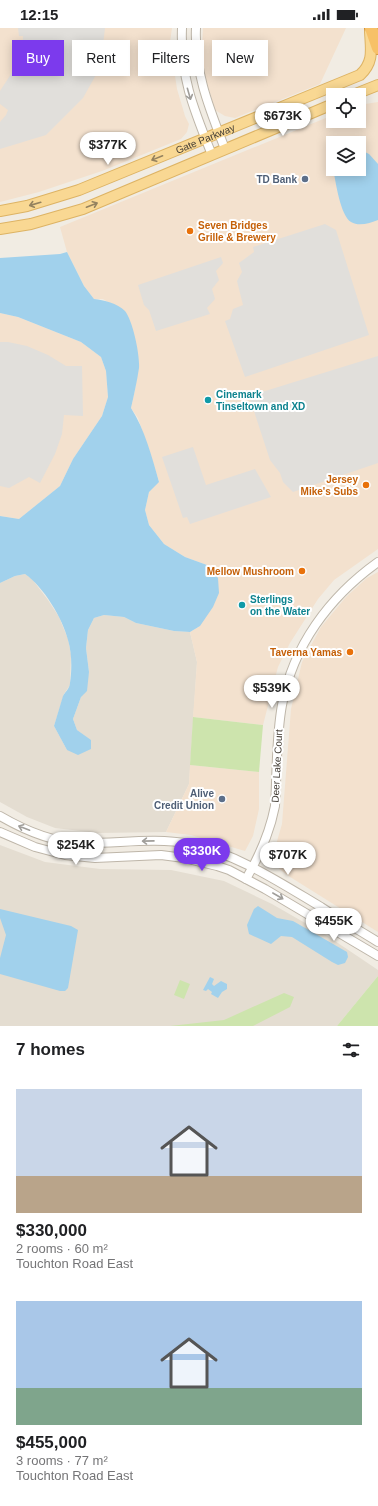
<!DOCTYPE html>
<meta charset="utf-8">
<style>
body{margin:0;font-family:Helvetica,sans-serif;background:#f6f6f6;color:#202124;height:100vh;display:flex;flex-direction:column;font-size:15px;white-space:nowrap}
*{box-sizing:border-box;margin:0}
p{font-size:13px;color:#757577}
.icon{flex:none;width:22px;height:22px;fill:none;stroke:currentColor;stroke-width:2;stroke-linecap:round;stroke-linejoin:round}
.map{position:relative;height:998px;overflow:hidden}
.drawer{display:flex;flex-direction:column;background:#fff;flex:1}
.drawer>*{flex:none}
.hud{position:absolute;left:12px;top:12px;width:354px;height:36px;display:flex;gap:8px}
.buttons{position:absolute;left:326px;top:60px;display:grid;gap:8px}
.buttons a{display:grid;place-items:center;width:40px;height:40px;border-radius:0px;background:#fff;box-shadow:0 2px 10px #0003;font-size:20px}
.price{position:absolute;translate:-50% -34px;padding:0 9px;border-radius:14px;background:#fff;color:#222;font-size:13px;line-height:26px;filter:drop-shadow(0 1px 2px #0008)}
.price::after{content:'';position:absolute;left:50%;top:24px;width:12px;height:9px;margin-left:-6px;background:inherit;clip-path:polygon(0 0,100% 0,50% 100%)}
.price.active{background:#7c3aed;color:#fff}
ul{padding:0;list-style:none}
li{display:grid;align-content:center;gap:8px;height:212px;padding:0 16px}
li span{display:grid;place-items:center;height:124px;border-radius:0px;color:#555}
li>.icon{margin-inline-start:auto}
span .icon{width:72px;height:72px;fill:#fffc;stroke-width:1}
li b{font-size:17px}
h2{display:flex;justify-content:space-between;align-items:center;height:48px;padding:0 16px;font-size:17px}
.pill{padding:0 14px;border-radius:0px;background:#fff;box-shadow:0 2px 10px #0003;font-size:14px;line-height:36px}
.pill.active{background:#7c3aed;color:#fff}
.status{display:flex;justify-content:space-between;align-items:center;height:28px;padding:0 20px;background:#fff;direction:ltr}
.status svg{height:11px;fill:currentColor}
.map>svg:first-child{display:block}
.residential{fill:#e4ddd1}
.commercial{fill:#f3e1ce;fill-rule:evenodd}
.green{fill:#cde4ad}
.parking{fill:#e1dfdb}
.water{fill:#a1d1ec}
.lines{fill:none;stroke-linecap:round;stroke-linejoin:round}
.minor-casing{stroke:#beb6a9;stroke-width:10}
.major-casing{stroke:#ddb364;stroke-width:12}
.highway-casing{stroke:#d59438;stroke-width:14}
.minor{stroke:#fff;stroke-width:8}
.major{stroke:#f9d893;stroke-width:10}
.highway{stroke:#f7c168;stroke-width:12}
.oneway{stroke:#a09e9a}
.oneway2{stroke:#94825f}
.service-dot{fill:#5c6f8a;stroke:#fff;stroke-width:1.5}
.food-dot{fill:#e8710a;stroke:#fff;stroke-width:1.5}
.culture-dot{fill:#0f9aa8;stroke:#fff;stroke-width:1.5}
.labels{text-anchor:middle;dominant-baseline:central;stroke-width:4;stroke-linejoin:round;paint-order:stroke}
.street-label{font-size:10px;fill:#423c34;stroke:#fff}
.service-label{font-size:10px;font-weight:bold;fill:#4e5e75;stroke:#fff;text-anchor:end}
.food-label{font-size:10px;font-weight:bold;fill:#c56008;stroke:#fff;text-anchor:end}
.culture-label{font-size:10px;font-weight:bold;fill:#0d838f;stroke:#fff;text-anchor:start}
</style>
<div class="status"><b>12:15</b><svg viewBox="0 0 49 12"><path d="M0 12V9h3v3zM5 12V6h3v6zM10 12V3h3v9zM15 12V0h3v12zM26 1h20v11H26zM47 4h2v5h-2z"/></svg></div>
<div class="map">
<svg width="378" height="998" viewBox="0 0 378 998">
<rect width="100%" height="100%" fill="#f1ece3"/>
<g class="residential">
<polygon points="25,546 32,551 48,572 59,589 68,611 71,626 70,657 64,666 54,698 67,722 90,712 77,702 73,691 81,669 89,644 86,620 88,602 94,590 104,587 124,589 136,595 174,603 190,604 197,634 189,756 166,804 98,805 55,800 27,789 0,774 0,555 15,548"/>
<polygon points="0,817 45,834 100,841 171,842 224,853 272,876 326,907 378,942 378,948 337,998 0,998"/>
</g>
<g class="commercial">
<polygon points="0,0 172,0 170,14 177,61 185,88 189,96 187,104 181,111 102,143 39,164 0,174"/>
<polygon points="203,0 346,0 320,56 235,90 225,88 215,82 205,48 202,20"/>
<path d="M378,74v447l-44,31 -16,19 -28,44 -12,24 -15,58 -70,-8 4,-55 -7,-30 10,-6 7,-61 -22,-8 -21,-13 -15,-19 -4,-15 4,-18 10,-11 -21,-63 -7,-10 5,-23 -27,-82 -6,-4h-9l-10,-13 -17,-34 -7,-25 273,-112v6h26v-16zM333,115h26v26h-26z"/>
<polygon points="0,285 18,289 81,314 101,329 106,343 108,369 102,388 73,431 60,458 19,491 0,488"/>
<polygon points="378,544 378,904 287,847 271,834 282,796 291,681 302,634 321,599 346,569 367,550"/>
<polygon points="190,737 259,744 259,781 253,808 245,823 191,807 166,804 189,756"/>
</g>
<g class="green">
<polygon points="193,689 263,697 259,744 190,737"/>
<polygon points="378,948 378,998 337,998"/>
<polygon points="180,952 190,956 184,971 174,967"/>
<polygon points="284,965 294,969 290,979 253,998 170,998 224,992"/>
</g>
<g class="parking">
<polygon points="18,0 105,0 102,25 97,45 83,70 46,107 0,121 0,94 6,87 8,82 0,76 0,63 13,43 16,44 22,22 23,8 19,8"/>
<polygon points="325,196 336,202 369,307 245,349 225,293 230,291 233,281 243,277 237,253 242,244 239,235 254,224 253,219"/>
<polygon points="221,229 223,235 216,243 219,252 212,261 215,271 207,280 210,286 156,303 149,282 144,277 138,257"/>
<polygon points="0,314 8,314 27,318 48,327 66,338 82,338 83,388 64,387 62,406 55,426 40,455 29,449 9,460 0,458"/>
<polygon points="378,328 378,435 293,464 283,454 280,445 270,432 249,368"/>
<polygon points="193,419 206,457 255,441 271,469 190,496 187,489 183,490 162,429"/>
</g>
<g class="water">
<path d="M359,121l10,5 9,10v56c-8,3 -19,7 -27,2 -11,-7 -15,-40 -18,-53h26z"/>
<path d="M67,224l17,34 10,13c10,1 23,4 31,12 8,10 15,44 14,57 -2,13 -5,27 -8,40 14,22 21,49 28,74l-10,10 -4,18 4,15 15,19 21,13 22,8 11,13 1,15 -6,14 -13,19 -10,6 -16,-1 -38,-8 -12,-6 -20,-2 -10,3 -6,12 -2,18 3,24 -2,19 -6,6 -8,22 4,11 14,10v9l-13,6 -11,-5 -13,-24c3,-10 6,-20 9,-30 2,-4 7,-8 7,-13 2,-13 2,-30 -2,-43 -5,-21 -25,-54 -43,-66l-10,2 -15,7v-67l19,3 41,-33 13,-27 29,-43 6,-19 -2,-26 -5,-14 -20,-15 -63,-25 -18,-4v-55l60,-4z"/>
<polygon points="258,878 277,890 293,893 347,924 348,929 345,935 338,937 332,934 292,909 281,908 271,916 249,906 247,897 254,881"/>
<polygon points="0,881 71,898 78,902 68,960 65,963 60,963 0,946 0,930 6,907 0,890"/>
<polygon points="210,949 214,951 212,956 214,958 221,953 227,956 227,961 222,964 218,970 211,966 212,964 208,961 206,963 203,962"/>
</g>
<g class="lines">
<defs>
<g id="minor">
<path d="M182,0c-2,49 12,82 30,127"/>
<path d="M196,0c-2,44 14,82 29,121"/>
<path d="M0,788c24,14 52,26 80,27 37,1 73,-6 110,1 47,10 89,38 131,63 18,12 38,23 57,35"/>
<polyline points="0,804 35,819 65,827 95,830 161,827 184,830 217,838 229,842 265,861 378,928"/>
<path d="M246,851c14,-24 24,-47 29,-73 2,-34 1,-68 7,-101 11,-59 47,-108 96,-143"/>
</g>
<g id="major">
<polyline points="353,67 378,57"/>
<path id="s1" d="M0,183l27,-5 52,-16 281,-115c14,-13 11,-25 10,-43"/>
<polyline points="0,201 31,196 83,181 333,76"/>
</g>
<polyline id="highway" points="371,0 378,20"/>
</defs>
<use href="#minor" class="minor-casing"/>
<use href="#major" class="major-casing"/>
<use href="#highway" class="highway-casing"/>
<use href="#minor" class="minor"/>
<use href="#major" class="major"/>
<use href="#highway" class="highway"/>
</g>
<defs><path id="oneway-shaft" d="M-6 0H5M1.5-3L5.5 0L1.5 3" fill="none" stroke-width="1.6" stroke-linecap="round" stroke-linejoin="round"/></defs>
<g class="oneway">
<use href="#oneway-shaft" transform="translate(189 66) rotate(74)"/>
<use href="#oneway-shaft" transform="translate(24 800) rotate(-159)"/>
<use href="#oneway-shaft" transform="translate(148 813) rotate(179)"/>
<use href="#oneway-shaft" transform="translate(278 868) rotate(30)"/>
</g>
<g class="oneway2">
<use href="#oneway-shaft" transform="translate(157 130) rotate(158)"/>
<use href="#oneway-shaft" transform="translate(35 176) rotate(164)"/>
<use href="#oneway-shaft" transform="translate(92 177) rotate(-21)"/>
</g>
<g class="service-dot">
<circle cx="305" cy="151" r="4"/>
<circle cx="222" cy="771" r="4"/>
</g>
<g class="food-dot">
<circle cx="190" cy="203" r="4"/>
<circle cx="366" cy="457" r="4"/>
<circle cx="302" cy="543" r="4"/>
<circle cx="350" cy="624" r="4"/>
</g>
<g class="culture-dot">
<circle cx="208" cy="372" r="4"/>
<circle cx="242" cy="577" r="4"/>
</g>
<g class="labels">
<g class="street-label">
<text stroke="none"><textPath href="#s1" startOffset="218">Gate Parkway</textPath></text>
<text transform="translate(277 738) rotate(-87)">Deer Lake Court</text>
</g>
<g class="service-label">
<text x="297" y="151">TD Bank</text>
<text x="214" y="765">Alive<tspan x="214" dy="12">Credit Union</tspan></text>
</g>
<g class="food-label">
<text x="198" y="197" text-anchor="start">Seven Bridges<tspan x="198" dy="12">Grille &amp; Brewery</tspan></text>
<text x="358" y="451">Jersey<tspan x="358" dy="12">Mike's Subs</tspan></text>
<text x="294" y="543">Mellow Mushroom</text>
<text x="342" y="624">Taverna Yamas</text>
</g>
<g class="culture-label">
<text x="216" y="366">Cinemark<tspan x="216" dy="12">Tinseltown and XD</tspan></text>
<text x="250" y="571">Sterlings<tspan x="250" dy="12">on the Water</tspan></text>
</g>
</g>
</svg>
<div class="buttons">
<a><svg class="icon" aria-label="locate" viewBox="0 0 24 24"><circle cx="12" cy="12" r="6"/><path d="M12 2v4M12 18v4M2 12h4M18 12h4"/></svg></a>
<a><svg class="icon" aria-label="layers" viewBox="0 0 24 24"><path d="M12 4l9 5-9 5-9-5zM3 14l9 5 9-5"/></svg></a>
</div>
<b class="price" style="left:283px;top:109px">$673K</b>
<b class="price" style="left:108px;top:138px">$377K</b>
<b class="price" style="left:272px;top:681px">$539K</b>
<b class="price" style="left:76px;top:838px">$254K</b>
<b class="price active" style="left:202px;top:844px">$330K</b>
<b class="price" style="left:288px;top:848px">$707K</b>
<b class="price" style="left:334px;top:914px">$455K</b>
<div class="hud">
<a class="pill active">Buy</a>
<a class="pill">Rent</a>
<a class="pill">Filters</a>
<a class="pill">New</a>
</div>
</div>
<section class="drawer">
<h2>7 homes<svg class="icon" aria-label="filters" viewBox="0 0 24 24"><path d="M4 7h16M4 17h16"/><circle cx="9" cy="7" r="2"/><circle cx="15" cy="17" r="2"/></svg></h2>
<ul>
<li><span style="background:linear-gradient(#c9d6e8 70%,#b9a48a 0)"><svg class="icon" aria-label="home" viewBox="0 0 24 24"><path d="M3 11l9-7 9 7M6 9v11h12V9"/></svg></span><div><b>$330,000</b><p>2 rooms · 60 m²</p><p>Touchton Road East</p></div></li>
<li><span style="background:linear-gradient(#a9c7e8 70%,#7fa58c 0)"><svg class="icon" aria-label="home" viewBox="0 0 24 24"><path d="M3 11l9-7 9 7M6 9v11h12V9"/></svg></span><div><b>$455,000</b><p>3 rooms · 77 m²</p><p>Touchton Road East</p></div></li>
</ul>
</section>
